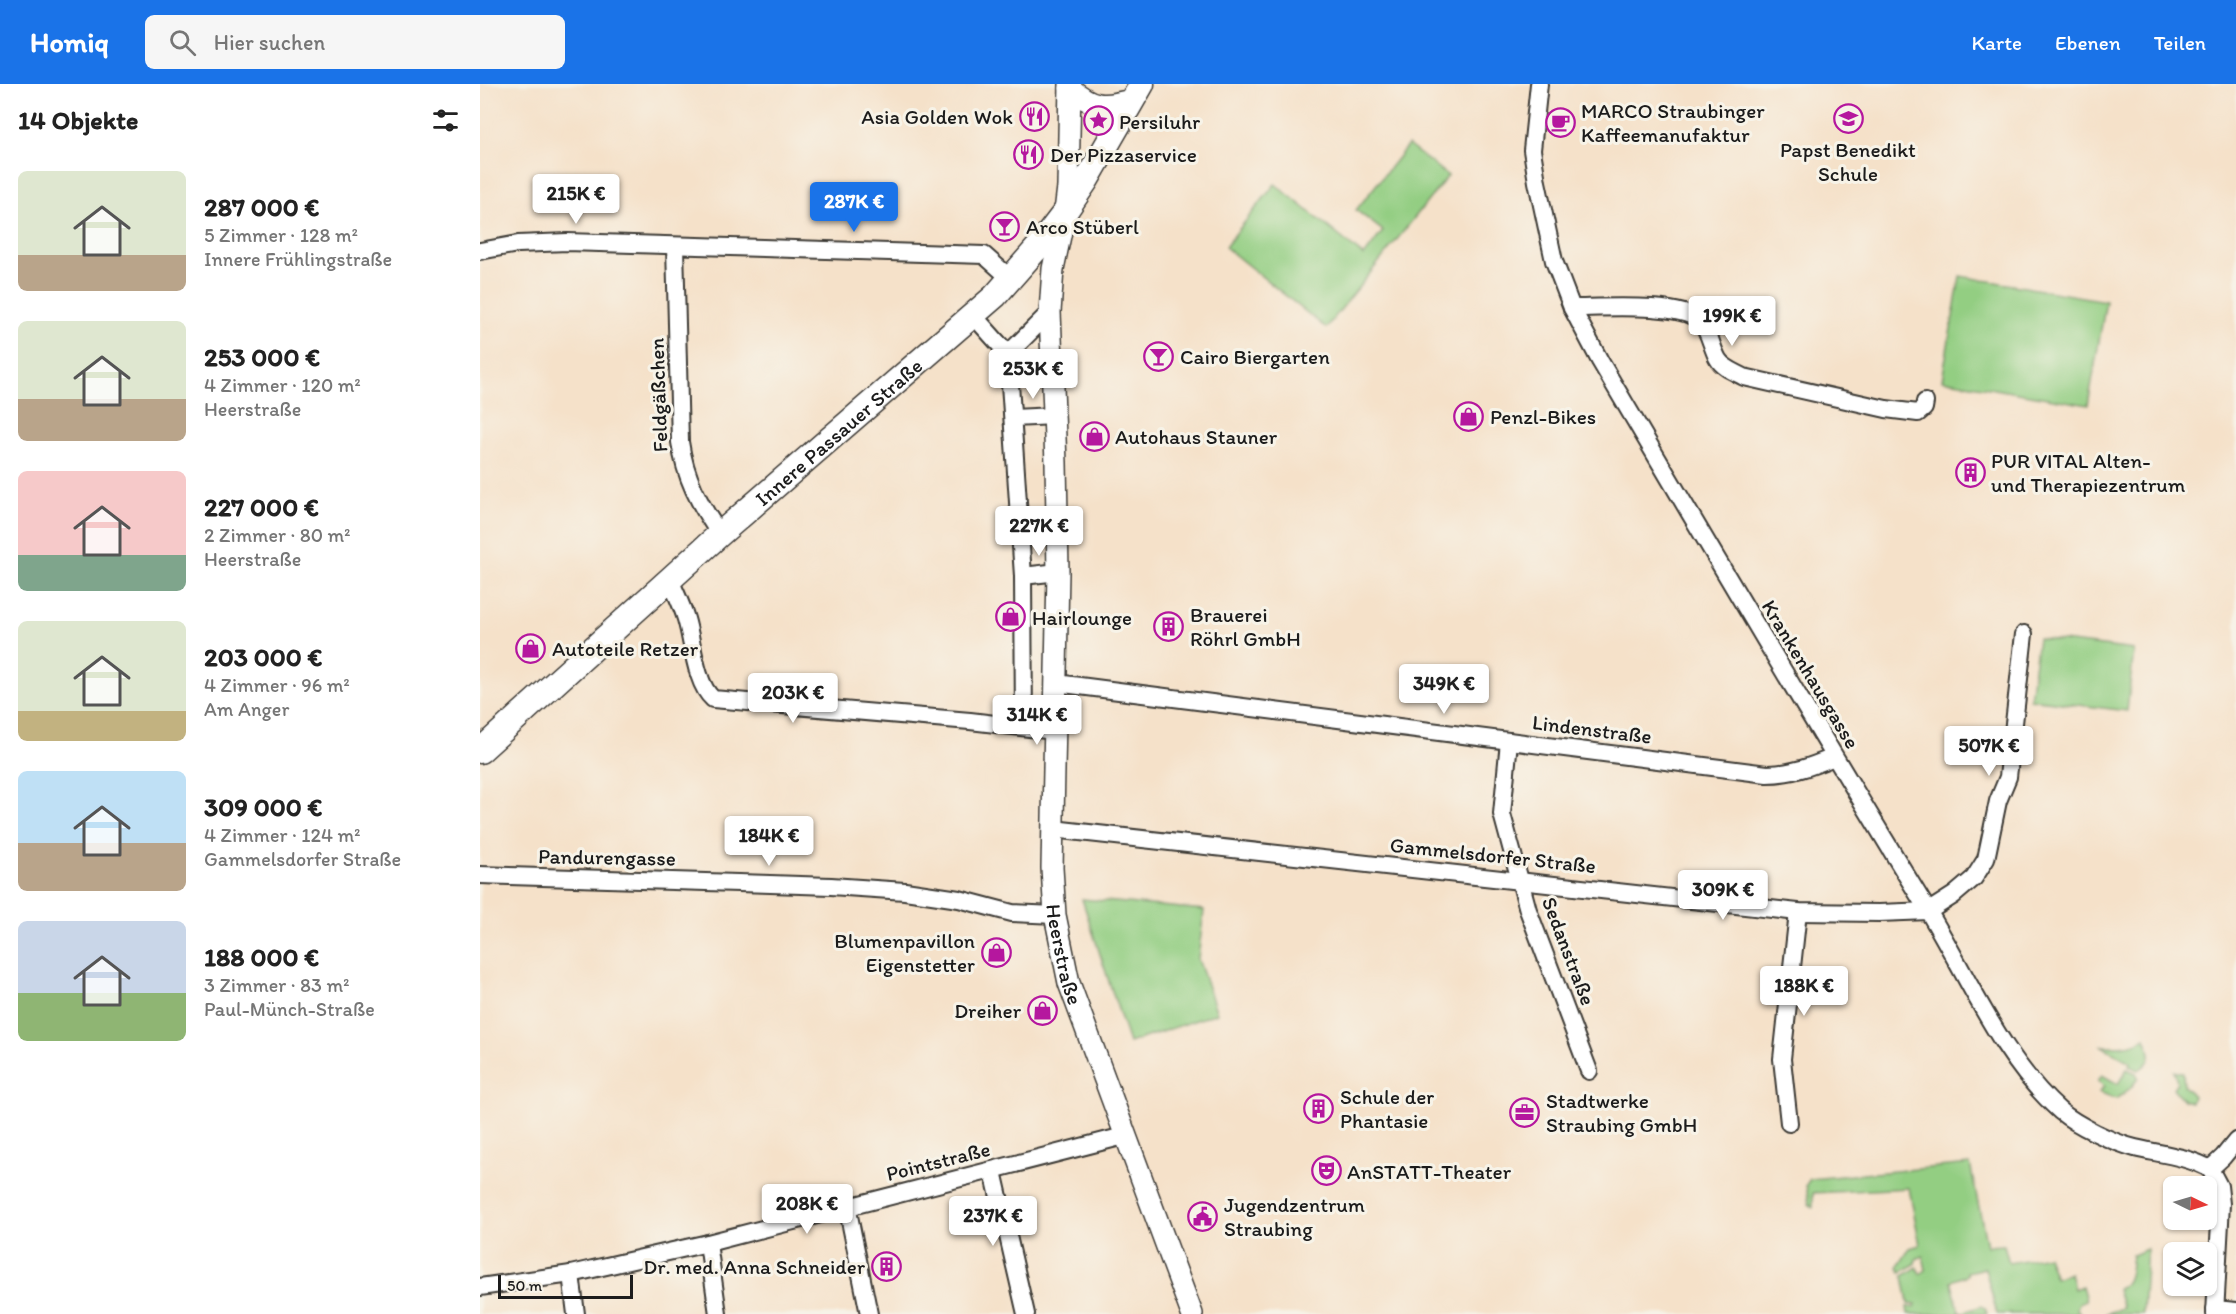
<!DOCTYPE html>
<html lang="de">
<meta charset="utf-8">
<style>
body{margin:0;font-family:Itim,sans-serif;background:#f6f6f6;color:#222;height:100vh;display:flex;flex-direction:column;font-size:22px;white-space:nowrap}
*{box-sizing:border-box;margin:0}
p{font-size:20px;color:#767676}
.icon{flex:none;width:33px;height:33px;fill:none;stroke:currentColor;stroke-width:2;stroke-linecap:round;stroke-linejoin:round}
.map{position:relative;flex:1;overflow:hidden}
.panel{display:flex;flex-direction:column;background:#fff;width:480px}
.panel>*{flex:none}
.needle{width:39px;rotate:95deg}
.buttons{position:absolute;left:1683px;top:1092px;display:grid;gap:12px}
.buttons a{display:grid;place-items:center;width:54px;height:54px;border-radius:9px;background:#fff;box-shadow:0 2px 4px #0004;font-size:30px}
.scale{position:absolute;left:18px;bottom:15px;width:135px;box-sizing:border-box;padding-left:6px;border:3px solid #1c1c1c;border-top:0;font-size:16px;line-height:21px;white-space:nowrap;color:#1c1c1c;-webkit-text-stroke:4px #f7f3e8;paint-order:stroke}
.price{position:absolute;translate:-50% -51px;padding:0 14px;border-radius:6px;background:#fff;color:#222;font-size:20px;line-height:39px;filter:drop-shadow(0 2px 3px #0008)}
.price::after{content:'';position:absolute;left:50%;top:36px;width:18px;height:14px;margin-left:-9px;background:inherit;clip-path:polygon(0 0,100% 0,50% 100%)}
.price.current{background:#1a73e8;color:#fff}
ul{padding:0;list-style:none}
li{display:flex;align-items:center;gap:18px;height:150px;padding:0 18px}
li span{display:grid;place-items:center;flex:none;width:168px;height:120px;border-radius:9px;color:#555}
li>.icon{margin-inline-start:auto}
span .icon{width:72px;height:72px;fill:#fffc;stroke-width:1}
li b{font-size:26px}
h2{display:flex;justify-content:space-between;align-items:center;height:72px;padding:0 18px;font-size:26px}
header{display:flex;align-items:center;gap:36px;box-sizing:border-box;height:84px;padding:0 30px;background:#1a73e8;color:#fff}
header strong{font-size:28px}
nav{display:flex;gap:33px;margin-inline-start:auto;font-size:21px}
.search{width:420px;height:54px;background:#f6f6f6;display:flex;align-items:center;gap:15px;box-sizing:border-box;padding:0 21px;border-radius:9px;color:#767676;font-size:22px}
main{display:flex;flex:1;min-height:0}
.map>svg:first-child{display:block}
.green{fill:#93ce82;stroke:#58754f;stroke-width:1.5}
.lines{fill:none;stroke-linecap:round;stroke-linejoin:round}
.minor-casing{stroke:#3d3a36;stroke-width:20}
.tertiary-casing{stroke:#3d3a36;stroke-width:24}
.secondary-casing{stroke:#3d3a36;stroke-width:27}
.minor{stroke:#fff;stroke-width:16}
.tertiary{stroke:#fff;stroke-width:21}
.secondary{stroke:#fff;stroke-width:24}
.labels{text-anchor:middle;dominant-baseline:central;stroke-width:6;stroke-linejoin:round;paint-order:stroke}
.poi-label{font-size:21px;fill:#1c1c1c;stroke:#f7f3e8;text-anchor:start}
.street-label{font-size:21px;fill:#1c1c1c;stroke:#f7f3e8}
</style>
<header>
<strong>Homiq</strong>
<div class="search"><svg class="icon" aria-label="search" viewBox="0 0 24 24"><circle cx="10" cy="10" r="6"/><path d="M15 15l6 6"/></svg>Hier suchen</div>
<nav><a>Karte</a><a>Ebenen</a><a>Teilen</a></nav>
</header>
<main>
<section class="panel">
<h2>14 Objekte<svg class="icon" aria-label="filters" viewBox="0 0 24 24"><path d="M4 7h16M4 17h16"/><circle cx="9" cy="7" r="2"/><circle cx="15" cy="17" r="2"/></svg></h2>
<ul>
<li><span style="background:linear-gradient(#dfe7d0 70%,#b9a48a 0)"><svg class="icon" aria-label="home" viewBox="0 0 24 24"><path d="M3 11l9-7 9 7M6 9v11h12V9"/></svg></span><div><b>287 000 €</b><p>5 Zimmer · 128 m²</p><p>Innere Frühlingstraße</p></div></li>
<li><span style="background:linear-gradient(#dfe7d0 65%,#b9a48a 0)"><svg class="icon" aria-label="home" viewBox="0 0 24 24"><path d="M3 11l9-7 9 7M6 9v11h12V9"/></svg></span><div><b>253 000 €</b><p>4 Zimmer · 120 m²</p><p>Heerstraße</p></div></li>
<li><span style="background:linear-gradient(#f6c9c9 70%,#7fa58c 0)"><svg class="icon" aria-label="home" viewBox="0 0 24 24"><path d="M3 11l9-7 9 7M6 9v11h12V9"/></svg></span><div><b>227 000 €</b><p>2 Zimmer · 80 m²</p><p>Heerstraße</p></div></li>
<li><span style="background:linear-gradient(#dfe7d0 75%,#c2b280 0)"><svg class="icon" aria-label="home" viewBox="0 0 24 24"><path d="M3 11l9-7 9 7M6 9v11h12V9"/></svg></span><div><b>203 000 €</b><p>4 Zimmer · 96 m²</p><p>Am Anger</p></div></li>
<li><span style="background:linear-gradient(#bfe0f5 60%,#b9a48a 0)"><svg class="icon" aria-label="home" viewBox="0 0 24 24"><path d="M3 11l9-7 9 7M6 9v11h12V9"/></svg></span><div><b>309 000 €</b><p>4 Zimmer · 124 m²</p><p>Gammelsdorfer Straße</p></div></li>
<li><span style="background:linear-gradient(#c9d6e8 60%,#8fb573 0)"><svg class="icon" aria-label="home" viewBox="0 0 24 24"><path d="M3 11l9-7 9 7M6 9v11h12V9"/></svg></span><div><b>188 000 €</b><p>3 Zimmer · 83 m²</p><p>Paul-Münch-Straße</p></div></li>
</ul>
</section>
<div class="map">
<svg width="1756" height="1230" viewBox="0 0 1756 1230">
<rect width="100%" height="100%" fill="#f7f3e8"/>
<filter id="ink" filterUnits="userSpaceOnUse"><feTurbulence type="fractalNoise" baseFrequency=".0167" numOctaves="2"/><feDisplacementMap in="SourceGraphic" scale="12" xChannelSelector="R" yChannelSelector="G"/><feConvolveMatrix kernelMatrix="1 2 1 2 8 2 1 2 1" color-interpolation-filters="sRGB"/></filter>
<filter id="wash" filterUnits="userSpaceOnUse"><feTurbulence type="fractalNoise" baseFrequency=".008" numOctaves="4" result="noise"/><feDisplacementMap in="SourceGraphic" scale="24" xChannelSelector="R" yChannelSelector="G"/><feGaussianBlur stdDeviation="1.35" result="paint"/><feColorMatrix in="noise" values="0 0 0 0 0 0 0 0 0 0 0 0 0 0 0 0 0 1.4 0 .05"/><feComposite in="paint" operator="in"/></filter>
<g filter="url(#wash)">
<rect width="100%" height="100%" fill="#f5e1c9"/>
<g class="green">
<polygon points="928,61 968,92 846,244 745,163 795,100 884,172 903,147 876,126"/>
<polygon points="1480,192 1626,217 1608,321 1462,296"/>
<polygon points="1558,554 1654,566 1647,627 1550,615"/>
<polygon points="602,815 724,826 718,875 737,929 649,959"/>
<path d="M1665,954c6,16 10,21 -6,32l-10,-4 1,-4 -28,-16c15,0 30,1 43,-8z"/>
<polygon points="1647,985 1656,989 1658,993 1652,1003 1636,1015 1619,1008 1624,1002 1618,997 1622,991 1638,1000"/>
<polygon points="1694,987 1703,989 1704,1002 1713,1012 1711,1018 1703,1016 1693,1004 1697,998"/>
<polygon points="1490,1080 1507,1162 1524,1161 1529,1179 1567,1172 1575,1194 1590,1189 1594,1205 1602,1202 1606,1216 1599,1219 1597,1225 1601,1230 1517,1230 1505,1184 1487,1188 1487,1191 1471,1197 1480,1229 1502,1222 1505,1224 1507,1230 1428,1230 1427,1223 1435,1223 1436,1220 1428,1219 1423,1192 1437,1183 1440,1190 1446,1186 1443,1172 1436,1175 1435,1180 1421,1188 1418,1183 1430,1164 1440,1161 1429,1104 1333,1109 1333,1123 1329,1120 1326,1101 1330,1095"/>
<path d="M1667,1165l-4,65h-38l18,-6 -6,-19c14,-4 13,-21 15,-34z"/>
</g>
</g>
<g filter="url(#ink)">
<g class="lines">
<defs>
<g id="minor">
<path d="M1059,0l-7,66 5,32 17,79 18,47 28,53c107,182 215,364 325,545 41,66 76,153 135,205 18,15 52,31 75,37 25,6 52,8 75,21"/>
<path d="M195,162l5,196c5,35 19,62 40,92"/>
<polyline points="0,167 38,160 87,158 504,171 530,194"/>
<path d="M1092,224c28,0 108,-6 128,13 10,10 11,26 18,38 5,9 17,13 26,18l142,32 32,4 6,-5 1,-6"/>
<polyline points="494,232 528,270 543,492 544,643"/>
<polyline points="528,270 570,228"/>
<polyline points="533,334 575,332"/>
<polyline points="543,492 578,488"/>
<path d="M190,495c5,13 12,26 16,40 7,23 9,64 27,80l257,22 85,10"/>
<path d="M576,599l711,91c25,0 45,-8 67,-17"/>
<polyline points="1029,657 1022,730 1048,826 1109,987"/>
<polyline points="573,745 1318,828 1399,829 1449,827 1474,811 1494,794 1506,775 1518,717 1528,693 1544,550"/>
<polyline points="0,791 351,802 425,807 479,815 532,829 575,831"/>
<polyline points="1309,1039 1302,975 1318,828"/>
<polyline points="1730,1085 1739,1102 1741,1120 1735,1230"/>
<polyline points="1730,1085 1743,1073 1756,1057"/>
<polyline points="513,1087 546,1230"/>
<polyline points="367,1122 389,1230"/>
<polyline points="228,1159 238,1230"/>
<polyline points="91,1190 96,1230"/>
<polyline points="0,1203 91,1190 228,1159 644,1052"/>
<polyline points="1735,1225 1756,1227"/>
</g>
<g id="tertiary">
<path id="s1" d="M590,0l-2,103 -3,25 -12,57 -3,43 6,151 2,109 -6,296 3,47 14,68 123,331"/>
<path d="M590,4c23,20 33,19 62,12"/>
</g>
<g id="secondary">
<path id="s2" d="M0,667l240,-217 275,-238 44,-50 26,-34 21,-31 56,-97"/>
</g>
</defs>
<use href="#minor" class="minor-casing"/>
<use href="#tertiary" class="tertiary-casing"/>
<use href="#secondary" class="secondary-casing"/>
<use href="#minor" class="minor"/>
<use href="#tertiary" class="tertiary"/>
<use href="#secondary" class="secondary"/>
</g>
</g>
<defs>
<symbol id="restaurant-ring" viewBox="-11 -11 22 22"><circle r="9.5" fill="#f7f3e8" stroke="#b5179e" stroke-width="1.5"/><path d="M-5-6h1v4h1v-4h1v4h1v-4h1v5L-1.5 .5V6h-2V.5L-5-1ZM5-6V6H3V1.5H1.5Q1.5-4 5-6Z" fill="#b5179e"/></symbol>
<symbol id="school-ring" viewBox="-11 -11 22 22"><circle r="9.5" fill="#f7f3e8" stroke="#b5179e" stroke-width="1.5"/><path d="M0-5L7-2L0 1L-7-2ZM-4 1L0 2.5L4 1V4Q0 6-4 4Z" fill="#b5179e"/></symbol>
<symbol id="sight-ring" viewBox="-11 -11 22 22"><circle r="9.5" fill="#f7f3e8" stroke="#b5179e" stroke-width="1.5"/><path d="M0-6L1.8-2.2L6-1.7L2.9 1.2L3.7 5.4L0 3.3L-3.7 5.4L-2.9 1.2L-6-1.7L-1.8-2.2Z" fill="#b5179e"/></symbol>
<symbol id="cafe-ring" viewBox="-11 -11 22 22"><circle r="9.5" fill="#f7f3e8" stroke="#b5179e" stroke-width="1.5"/><path d="M-5.5-4.5H6V0H3Q3 3.5 0 3.5H-2.5Q-5.5 3.5-5.5 0ZM3-3.2v2h1.7v-2ZM-6 4.5H4V6H-6Z" fill="#b5179e"/></symbol>
<symbol id="bar-ring" viewBox="-11 -11 22 22"><circle r="9.5" fill="#f7f3e8" stroke="#b5179e" stroke-width="1.5"/><path d="M-6-5H6L.8 .8V4.5H3.5V6h-7V4.5H-.8V.8Z" fill="#b5179e"/></symbol>
<symbol id="shop-ring" viewBox="-11 -11 22 22"><circle r="9.5" fill="#f7f3e8" stroke="#b5179e" stroke-width="1.5"/><path d="M-5-2.5h2.3a2.7 3.5 0 0 1 5.4 0H5L5.5 6h-11ZM-1.5-2.5h3a1.5 2.3 0 0 0-3 0Z" fill="#b5179e"/></symbol>
<symbol id="building-ring" viewBox="-11 -11 22 22"><circle r="9.5" fill="#f7f3e8" stroke="#b5179e" stroke-width="1.5"/><path d="M-4-6H4V6H1V3H-1V6H-4ZM-2.5-4.3h1.7v1.8h-1.7ZM.8-4.3h1.7v1.8H.8ZM-2.5-1h1.7V.8h-1.7ZM.8-1h1.7V.8H.8Z" fill="#b5179e"/></symbol>
<symbol id="office-ring" viewBox="-11 -11 22 22"><circle r="9.5" fill="#f7f3e8" stroke="#b5179e" stroke-width="1.5"/><path d="M-6-3h4V-5.5h4V-3h4V5H-6ZM-1-4.5V-3h2v-1.5ZM-6 0V1H6V0Z" fill="#b5179e"/></symbol>
<symbol id="theatre-ring" viewBox="-11 -11 22 22"><circle r="9.5" fill="#f7f3e8" stroke="#b5179e" stroke-width="1.5"/><path d="M-5-5.5Q0-4 5-5.5V0Q5 5 0 6Q-5 5-5 0ZM-3.3-2.5H-1v1.5H-3.3ZM1-2.5H3.3v1.5H1ZM-2.8 1Q0 5.5 2.8 1Z" fill="#b5179e"/></symbol>
<symbol id="civic-ring" viewBox="-11 -11 22 22"><circle r="9.5" fill="#f7f3e8" stroke="#b5179e" stroke-width="1.5"/><path d="M-.6-6.5H3V-4.5H.6V-3L4-1V1h2V6H-6V1h2V-1L-.6-3ZM-1.2 2.5V6h2.4V2.5Z" fill="#b5179e"/></symbol>
</defs>
<g fill-rule="evenodd">
<use href="#restaurant-ring" x="538" y="16" width="33" height="33"/>
<use href="#school-ring" x="1352" y="18" width="33" height="33"/>
<use href="#sight-ring" x="602" y="20" width="33" height="33"/>
<use href="#cafe-ring" x="1064" y="22" width="33" height="33"/>
<use href="#restaurant-ring" x="532" y="54" width="33" height="33"/>
<use href="#bar-ring" x="508" y="126" width="33" height="33"/>
<use href="#bar-ring" x="662" y="256" width="33" height="33"/>
<use href="#shop-ring" x="972" y="316" width="33" height="33"/>
<use href="#shop-ring" x="598" y="336" width="33" height="33"/>
<use href="#building-ring" x="1474" y="372" width="33" height="33"/>
<use href="#shop-ring" x="514" y="516" width="33" height="33"/>
<use href="#building-ring" x="672" y="526" width="33" height="33"/>
<use href="#shop-ring" x="34" y="548" width="33" height="33"/>
<use href="#shop-ring" x="500" y="852" width="33" height="33"/>
<use href="#shop-ring" x="546" y="910" width="33" height="33"/>
<use href="#building-ring" x="822" y="1008" width="33" height="33"/>
<use href="#office-ring" x="1028" y="1012" width="33" height="33"/>
<use href="#theatre-ring" x="830" y="1070" width="33" height="33"/>
<use href="#civic-ring" x="706" y="1116" width="33" height="33"/>
<use href="#building-ring" x="390" y="1166" width="33" height="33"/>
</g>
<g class="labels">
<g class="poi-label">
<text x="1101" y="26">MARCO Straubinger<tspan x="1101" dy="24">Kaffeemanufaktur</tspan></text>
<text x="533" y="32" text-anchor="end">Asia Golden Wok</text>
<text x="639" y="37">Persiluhr</text>
<text x="1368" y="65" text-anchor="middle">Papst Benedikt<tspan x="1368" dy="24">Schule</tspan></text>
<text x="570" y="70">Der Pizzaservice</text>
<text x="546" y="142">Arco Stüberl</text>
<text x="700" y="272">Cairo Biergarten</text>
<text x="1010" y="332">Penzl-Bikes</text>
<text x="635" y="352">Autohaus Stauner</text>
<text x="1511" y="376">PUR VITAL Alten-<tspan x="1511" dy="24">und Therapiezentrum</tspan></text>
<text x="710" y="530">Brauerei<tspan x="710" dy="24">Röhrl GmbH</tspan></text>
<text x="552" y="533">Hairlounge</text>
<text x="72" y="564">Autoteile Retzer</text>
<text x="495" y="856" text-anchor="end">Blumenpavillon<tspan x="495" dy="24">Eigenstetter</tspan></text>
<text x="541" y="926" text-anchor="end">Dreiher</text>
<text x="860" y="1012">Schule der<tspan x="860" dy="24">Phantasie</tspan></text>
<text x="1066" y="1016">Stadtwerke<tspan x="1066" dy="24">Straubing GmbH</tspan></text>
<text x="867" y="1087">AnSTATT-Theater</text>
<text x="744" y="1120">Jugendzentrum<tspan x="744" dy="24">Straubing</tspan></text>
<text x="385" y="1182" text-anchor="end">Dr. med. Anna Schneider</text>
</g>
<g class="street-label">
<text transform="translate(178 311) rotate(-92)">Feldgäßchen</text>
<text stroke="none"><textPath href="#s2" startOffset="480">Innere Passauer Straße</textPath></text>
<text transform="translate(1331 590) rotate(59)">Krankenhausgasse</text>
<text transform="translate(1112 645) rotate(7)">Lindenstraße</text>
<text transform="translate(1013 771) rotate(6)">Gammelsdorfer Straße</text>
<text transform="translate(127 773) rotate(1)">Pandurengasse</text>
<text transform="translate(1089 867) rotate(69)">Sedanstraße</text>
<text stroke="none"><textPath href="#s1" startOffset="873">Heerstraße</textPath></text>
<text transform="translate(458 1077) rotate(-14)">Pointstraße</text>
</g>
</g>
</svg>
<div class="buttons">
<a><svg class="needle" viewBox="-14 -14 28 28"><path d="M0-13l5 13h-10z" fill="#e53935"/><path d="M0 13l5-13h-10z" fill="#767676"/></svg></a>
<a><svg class="icon" aria-label="layers" viewBox="0 0 24 24"><path d="M12 4l9 5-9 5-9-5zM3 14l9 5 9-5"/></svg></a>
</div>
<div class="scale">50 m</div>
<b class="price" style="left:96px;top:141px">215K €</b>
<b class="price current" style="left:374px;top:149px">287K €</b>
<b class="price" style="left:1252px;top:263px">199K €</b>
<b class="price" style="left:553px;top:316px">253K €</b>
<b class="price" style="left:559px;top:473px">227K €</b>
<b class="price" style="left:964px;top:631px">349K €</b>
<b class="price" style="left:313px;top:640px">203K €</b>
<b class="price" style="left:557px;top:662px">314K €</b>
<b class="price" style="left:1509px;top:693px">507K €</b>
<b class="price" style="left:289px;top:783px">184K €</b>
<b class="price" style="left:1243px;top:837px">309K €</b>
<b class="price" style="left:1324px;top:933px">188K €</b>
<b class="price" style="left:327px;top:1151px">208K €</b>
<b class="price" style="left:513px;top:1163px">237K €</b>
</div>
</main>
